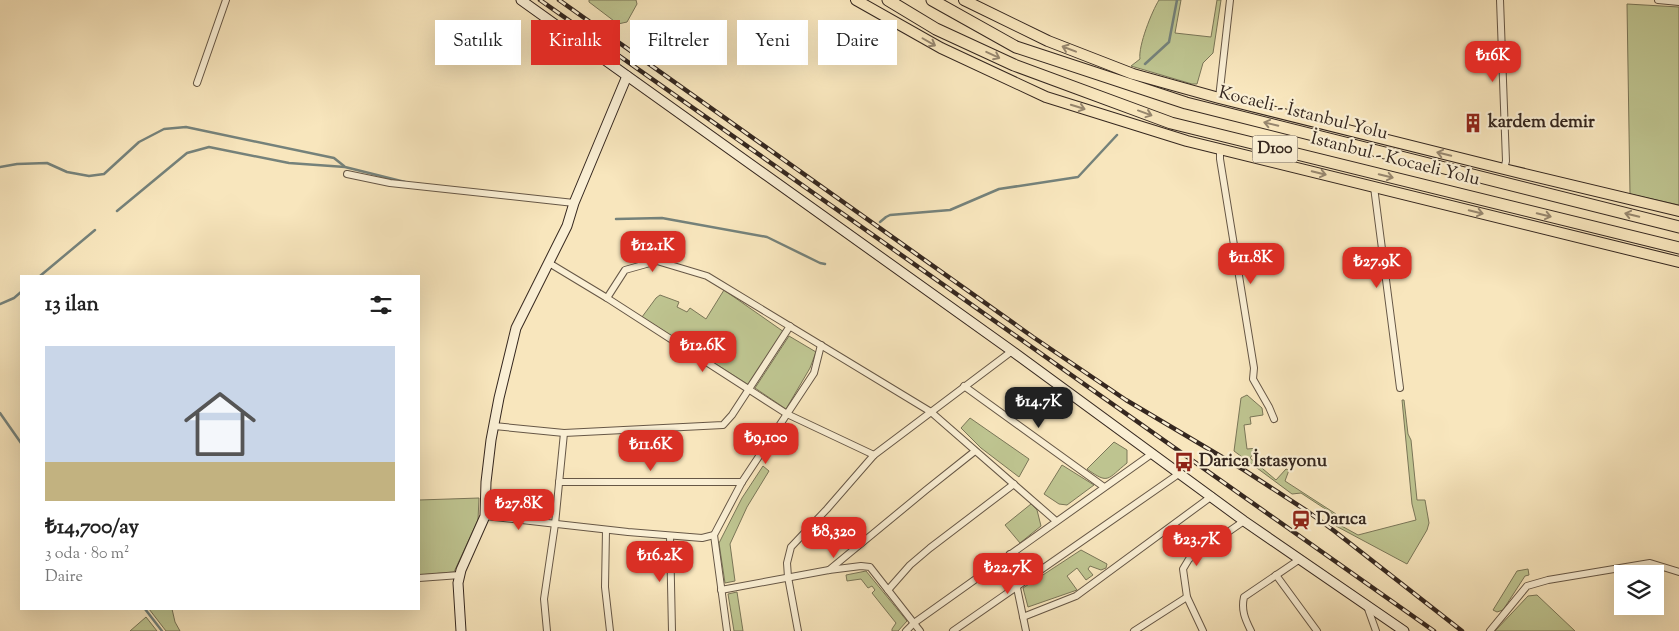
<!DOCTYPE html>
<html lang="tr">
<meta charset="utf-8">
<style>
body{margin:0;font-family:"Sorts Mill Goudy",serif;background:#f2f2f2;color:#222;height:100vh;display:flex;flex-direction:column;font-size:19px;white-space:nowrap}
*{box-sizing:border-box;margin:0}
p{font-size:16px;color:#767676}
.icon{flex:none;width:28px;height:28px;fill:none;stroke:currentColor;stroke-width:2;stroke-linecap:round;stroke-linejoin:round}
.map{position:relative;flex:1;overflow:hidden}
.sheet{position:absolute;left:20px;top:275px;width:400px;height:335px;display:flex;flex-direction:column;background:#fff;border-radius:0px;box-shadow:0 5px 20px #0002}
.sheet>*{flex:none}
.guide{position:absolute;left:435px;top:20px;width:475px;height:45px;display:flex;gap:10px}
.buttons{position:absolute;left:1614px;top:565px;display:grid;gap:10px}
.buttons a{display:grid;place-items:center;width:50px;height:50px;border-radius:0px;background:#fff;box-shadow:0 5px 20px #0002;font-size:25px}
.price{position:absolute;translate:-50% -42px;padding:0 11px;border-radius:10px;background:#d93025;color:#fff;font-size:16px;line-height:32px;filter:drop-shadow(0 1px 2px #0008)}
.price::after{content:'';position:absolute;left:50%;top:30px;width:15px;height:11px;margin-left:-8px;background:inherit;clip-path:polygon(0 0,100% 0,50% 100%)}
.price.active{background:#222;color:#fff}
ul{padding:0;list-style:none}
li{display:grid;align-content:center;gap:10px;height:265px;padding:0 25px}
li span{display:grid;place-items:center;height:155px;border-radius:0px;color:#555}
li>.icon{margin-inline-start:auto}
span .icon{width:90px;height:90px;fill:#fffc;stroke-width:1}
li b{font-size:21px}
h2{display:flex;justify-content:space-between;align-items:center;height:60px;padding:0 25px;font-size:21px}
.chip{padding:0 18px;border-radius:0px;background:#fff;box-shadow:0 5px 20px #0002;font-size:18px;line-height:45px}
.chip.active{background:#d93025;color:#fff}
.map>svg:first-child{display:block}
.green{fill:#bec490;stroke:#7a7658}
.lines{fill:none;stroke-linecap:round;stroke-linejoin:round}
.stream{stroke:#75827b;stroke-width:2.5}
.street-casing{stroke:#665746;stroke-width:8}
.secondary-casing{stroke:#35271f;stroke-width:11}
.primary-casing{stroke:#35271f;stroke-width:12}
.highway-casing{stroke:#35271f;stroke-width:13}
.street{stroke:#faefd4;stroke-width:6}
.secondary{stroke:#faefd4;stroke-width:9}
.primary{stroke:#f8e6bd;stroke-width:10}
.highway{stroke:#f8e6bd;stroke-width:11}
.rail-casing{stroke:#35271f;stroke-width:4.5}
.rail{stroke:#faefd4;stroke-width:2.5;stroke-dasharray:8;stroke-linecap:butt}
.oneway{stroke:#96866e}
.labels{text-anchor:middle;dominant-baseline:central;stroke-width:4.5;stroke-linejoin:round;paint-order:stroke}
.shield{fill:#faefd4;stroke:#706355;stroke-width:1}
.shield-label{font-size:16px;font-weight:bold;fill:#35271f}
.street-label{font-size:18px;fill:#35271f;stroke:#faefd4}
.poi-label{font-size:18px;font-weight:bold;fill:#35271f;stroke:#faefd4;text-anchor:start}
</style>
<div class="map">
<svg width="1679" height="631" viewBox="0 0 1679 631">
<rect width="100%" height="100%" fill="#f8e6bd"/>
<filter id="stains"><feTurbulence type="fractalNoise" baseFrequency=".004" numOctaves="4"/><feColorMatrix values="0 0 0 0 .2 0 0 0 0 .09 0 0 0 0 .02 0 0 0 .5 -.17"/></filter>
<radialGradient id="worn" r=".72"><stop offset=".6" stop-color="#630" stop-opacity="0"/><stop offset="1" stop-color="#630" stop-opacity=".3"/></radialGradient>
<g class="green">
<polygon points="589,0 636,0 637,4 627,22 618,24 589,2"/>
<path d="M1159,0h22l-6,33 36,4 6,-37h4l-8,53 -10,10 -6,21h-5l-61,-18 9,-7c-2,-13 12,-48 19,-59z"/>
<polygon points="1627,4 1679,7 1679,205 1630,194"/>
<polygon points="724,290 784,332 749,385 642,317 656,298 660,295 679,302 677,307 687,312 690,308 706,319"/>
<polygon points="789,336 816,352 810,368 786,409 755,388"/>
<polygon points="1247,395 1262,408 1263,415 1250,417 1251,424 1244,425 1247,449 1258,448 1250,458 1276,480 1286,469 1289,470 1285,481 1336,514 1338,524 1358,535 1416,520 1412,504 1402,400 1404,400 1408,434 1411,440 1417,500 1425,500 1429,523 1427,530 1407,564 1336,526 1333,514 1301,493 1292,494 1234,451 1241,398"/>
<polygon points="970,418 1029,459 1019,477 981,448 961,428"/>
<path d="M1114,442l13,8v13c-20,16 -18,22 -40,6z"/>
<polygon points="1062,465 1094,485 1067,505 1059,504 1044,494"/>
<polygon points="763,466 769,471 747,507 730,544 735,581 725,583 719,543 742,498"/>
<polygon points="479,498 478,520 454,572 419,575 419,500"/>
<polygon points="1031,504 1037,510 1041,526 1020,543 1005,525"/>
<polygon points="1081,550 1107,564 1106,568 1101,570 1090,566 1088,569 1093,575 1086,580 1077,568 1067,576 1077,590 1028,607 1023,588"/>
<polygon points="1528,569 1529,575 1525,576 1503,610 1497,612 1493,610 1517,571"/>
<polygon points="866,571 907,621 898,631 892,631 892,629 896,623 872,593 875,590 872,586 868,588 861,579 847,581 846,575"/>
<polygon points="737,592 743,631 734,631 728,594"/>
<polygon points="1537,595 1575,631 1495,631 1528,596"/>
<polygon points="149,609 172,609 175,622 180,631 166,631"/>
<polygon points="146,617 157,631 130,631"/>
</g>
<g class="lines">
<g class="stream">
<polyline points="1145,64 1169,42 1177,0"/>
<polyline points="0,167 17,164 47,163 67,172 89,176 104,174 139,142 164,129 186,127 334,158 344,166"/>
<polyline points="117,211 187,153 209,147 289,163 345,167 405,182"/>
<polyline points="616,219 662,218 767,237 820,263 825,264"/>
<polyline points="880,222 886,217 890,215 950,210 999,189 1078,177 1117,135"/>
<polyline points="40,276 95,230"/>
<polyline points="0,304 14,298 21,292"/>
<polyline points="0,413 21,443"/>
<polyline points="145,609 162,631"/>
</g>
<defs>
<g id="street">
<polyline points="1500,0 1506,161 1504,169"/>
<polyline points="1658,0 1679,2"/>
<polyline points="197,83 226,0"/>
<polyline points="1219,98 1230,0"/>
<polyline points="1220,149 1220,159 1254,368 1253,379 1269,407 1274,419"/>
<polyline points="347,174 390,183 574,203"/>
<polyline points="1374,187 1400,388"/>
<polyline points="549,263 607,298 787,414 874,455"/>
<polyline points="607,298 625,270 657,261 707,276 931,412 1056,521"/>
<polyline points="964,386 1104,487"/>
<polyline points="494,426 564,433 723,425 732,415 790,326"/>
<polyline points="559,482 742,482"/>
<polyline points="485,516 628,532 702,538 714,535"/>
<polyline points="606,530 605,587 610,631"/>
<polyline points="670,536 672,631"/>
<polyline points="1010,554 1026,631"/>
<polyline points="829,570 926,490 975,451"/>
<polyline points="1276,575 1317,631"/>
<polyline points="419,578 460,575"/>
<polyline points="721,590 829,570 861,566 870,567 920,631"/>
<polyline points="888,590 910,565 930,548 1014,484"/>
<polyline points="1367,606 1376,631"/>
<polyline points="1023,617 1076,596 1212,496"/>
<polyline points="547,631 544,599 555,524 564,433"/>
<polyline points="727,631 714,535 742,482 814,373 821,345"/>
<polyline points="798,631 788,577 787,563 791,547 827,509 874,455 1012,351"/>
<polyline points="906,631 914,623 1153,453"/>
<polyline points="953,631 1180,473"/>
<polyline points="1134,631 1187,597"/>
<polyline points="1203,631 1187,597 1183,569 1189,559 1244,521"/>
<path d="M1251,631c-6,-12 -10,-21 -7,-34l56,-38"/>
<polyline points="1490,631 1527,586 1548,580 1650,563 1679,572"/>
</g>
<g id="secondary">
<polyline points="521,0 1012,351 1244,521 1404,631"/>
<polyline points="461,631 458,583 461,570 485,516 486,482 491,440 499,398 516,328 567,226 574,203 627,76"/>
</g>
<g id="primary">
<polyline points="856,0 941,48 1046,97 1187,141 1679,262"/>
<polyline points="964,0 1048,41 1133,74 1219,98 1504,169 1679,211"/>
</g>
<g id="highway">
<polyline points="888,0 936,29 1014,65 1171,123 1679,248"/>
<polyline points="932,0 1016,47 1186,103 1679,227"/>
</g>
</defs>
<use href="#street" class="street-casing"/>
<use href="#secondary" class="secondary-casing"/>
<use href="#primary" class="primary-casing"/>
<use href="#highway" class="highway-casing"/>
<use href="#street" class="street"/>
<use href="#secondary" class="secondary"/>
<use href="#primary" class="primary"/>
<use href="#highway" class="highway"/>
<defs>
<g id="rail">
<polyline points="540,0 1434,631"/>
<polyline points="559,0 1033,337 1126,400 1244,470 1307,511 1333,530 1462,631"/>
</g>
</defs>
<use href="#rail" class="rail-casing"/>
<use href="#rail" class="rail"/>
</g>
<defs><path id="oneway-shaft" d="M-6 0H5M1.5-3L5.5 0L1.5 3" fill="none" stroke-width="1.6" stroke-linecap="round" stroke-linejoin="round" transform="scale(1.25)"/></defs>
<g class="oneway">
<use href="#oneway-shaft" transform="translate(929 42) rotate(30)"/>
<use href="#oneway-shaft" transform="translate(1069 49) rotate(-159)"/>
<use href="#oneway-shaft" transform="translate(993 55) rotate(25)"/>
<use href="#oneway-shaft" transform="translate(1078 107) rotate(17)"/>
<use href="#oneway-shaft" transform="translate(1145 113) rotate(20)"/>
<use href="#oneway-shaft" transform="translate(1271 124) rotate(-166)"/>
<use href="#oneway-shaft" transform="translate(1444 154) rotate(-166)"/>
<use href="#oneway-shaft" transform="translate(1319 173) rotate(14)"/>
<use href="#oneway-shaft" transform="translate(1386 176) rotate(14)"/>
<use href="#oneway-shaft" transform="translate(1476 212) rotate(14)"/>
<use href="#oneway-shaft" transform="translate(1544 215) rotate(14)"/>
<use href="#oneway-shaft" transform="translate(1632 215) rotate(-166)"/>
</g>
<defs>
<symbol id="building-bare" viewBox="-9 -9 18 18"><path d="M-4-6H4V6H1V3H-1V6H-4ZM-2.5-4.3h1.7v1.8h-1.7ZM.8-4.3h1.7v1.8H.8ZM-2.5-1h1.7V.8h-1.7ZM.8-1h1.7V.8H.8Z" fill="#8f2418" stroke="#faefd4" stroke-width="2.5" paint-order="stroke"/></symbol>
<symbol id="bus-bare" viewBox="-9 -9 18 18"><path d="M-5-6H5V4H4V6H2V4H-2V6H-4V4H-5ZM-3.5-4V0h7V-4ZM-3.5 1.2v1.5H-2V1.2ZM2 1.2v1.5H3.5V1.2Z" fill="#8f2418" stroke="#faefd4" stroke-width="2.5" paint-order="stroke"/></symbol>
<symbol id="station-bare" viewBox="-9 -9 18 18"><path d="M-3-6H3Q5-6 5-4V2Q5 4 3 4L4.5 6H3L1.5 4h-3L-3 6H-4.5L-3 4Q-5 4-5 2V-4Q-5-6-3-6ZM-3.5-4v3h7v-3ZM-3.5 1v1.5H-2V1ZM2 1v1.5H3.5V1Z" fill="#8f2418" stroke="#faefd4" stroke-width="2.5" paint-order="stroke"/></symbol>
</defs>
<g fill-rule="evenodd">
<use href="#building-bare" x="1459" y="109" width="28" height="28"/>
<use href="#bus-bare" x="1170" y="448" width="28" height="28"/>
<use href="#station-bare" x="1287" y="506" width="28" height="28"/>
</g>
<g class="labels">
<rect class="shield" x="1252.5" y="135.5" width="45" height="27" rx="4"/>
<g class="shield-label">
<text x="1275" y="149">D100</text>
</g>
<g class="street-label">
<text transform="translate(1303 114) rotate(14)">Kocaeli - İstanbul Yolu</text>
<text transform="translate(1395 160) rotate(14)">İstanbul - Kocaeli Yolu</text>
</g>
<g class="poi-label">
<text x="1488" y="123">kardem demir</text>
<text x="1199" y="462">Darica İstasyonu</text>
<text x="1316" y="520">Darıca</text>
</g>
</g>
<rect width="100%" height="100%" filter="url(#stains)"/>
<rect width="100%" height="100%" fill="url(#worn)"/>
</svg>
<div class="buttons">
<a><svg class="icon" aria-label="layers" viewBox="0 0 24 24"><path d="M12 4l9 5-9 5-9-5zM3 14l9 5 9-5"/></svg></a>
</div>
<b class="price" style="left:1493px;top:83px">₺16K</b>
<b class="price" style="left:653px;top:273px">₺12.1K</b>
<b class="price" style="left:1251px;top:285px">₺11.8K</b>
<b class="price" style="left:1377px;top:289px">₺27.9K</b>
<b class="price" style="left:703px;top:373px">₺12.6K</b>
<b class="price active" style="left:1039px;top:429px">₺14.7K</b>
<b class="price" style="left:766px;top:465px">₺9,100</b>
<b class="price" style="left:651px;top:472px">₺11.6K</b>
<b class="price" style="left:519px;top:531px">₺27.8K</b>
<b class="price" style="left:834px;top:559px">₺8,320</b>
<b class="price" style="left:1197px;top:567px">₺23.7K</b>
<b class="price" style="left:660px;top:583px">₺16.2K</b>
<b class="price" style="left:1008px;top:595px">₺22.7K</b>
<div class="guide">
<a class="chip">Satılık</a>
<a class="chip active">Kiralık</a>
<a class="chip">Filtreler</a>
<a class="chip">Yeni</a>
<a class="chip">Daire</a>
</div>
<section class="sheet">
<h2>13 ilan<svg class="icon" aria-label="filters" viewBox="0 0 24 24"><path d="M4 7h16M4 17h16"/><circle cx="9" cy="7" r="2"/><circle cx="15" cy="17" r="2"/></svg></h2>
<ul>
<li><span style="background:linear-gradient(#c9d6e8 75%,#c2b280 0)"><svg class="icon" aria-label="home" viewBox="0 0 24 24"><path d="M3 11l9-7 9 7M6 9v11h12V9"/></svg></span><div><b>₺14,700/ay</b><p>3 oda · 80 m²</p><p>Daire</p></div></li>
</ul>
</section>
</div>
